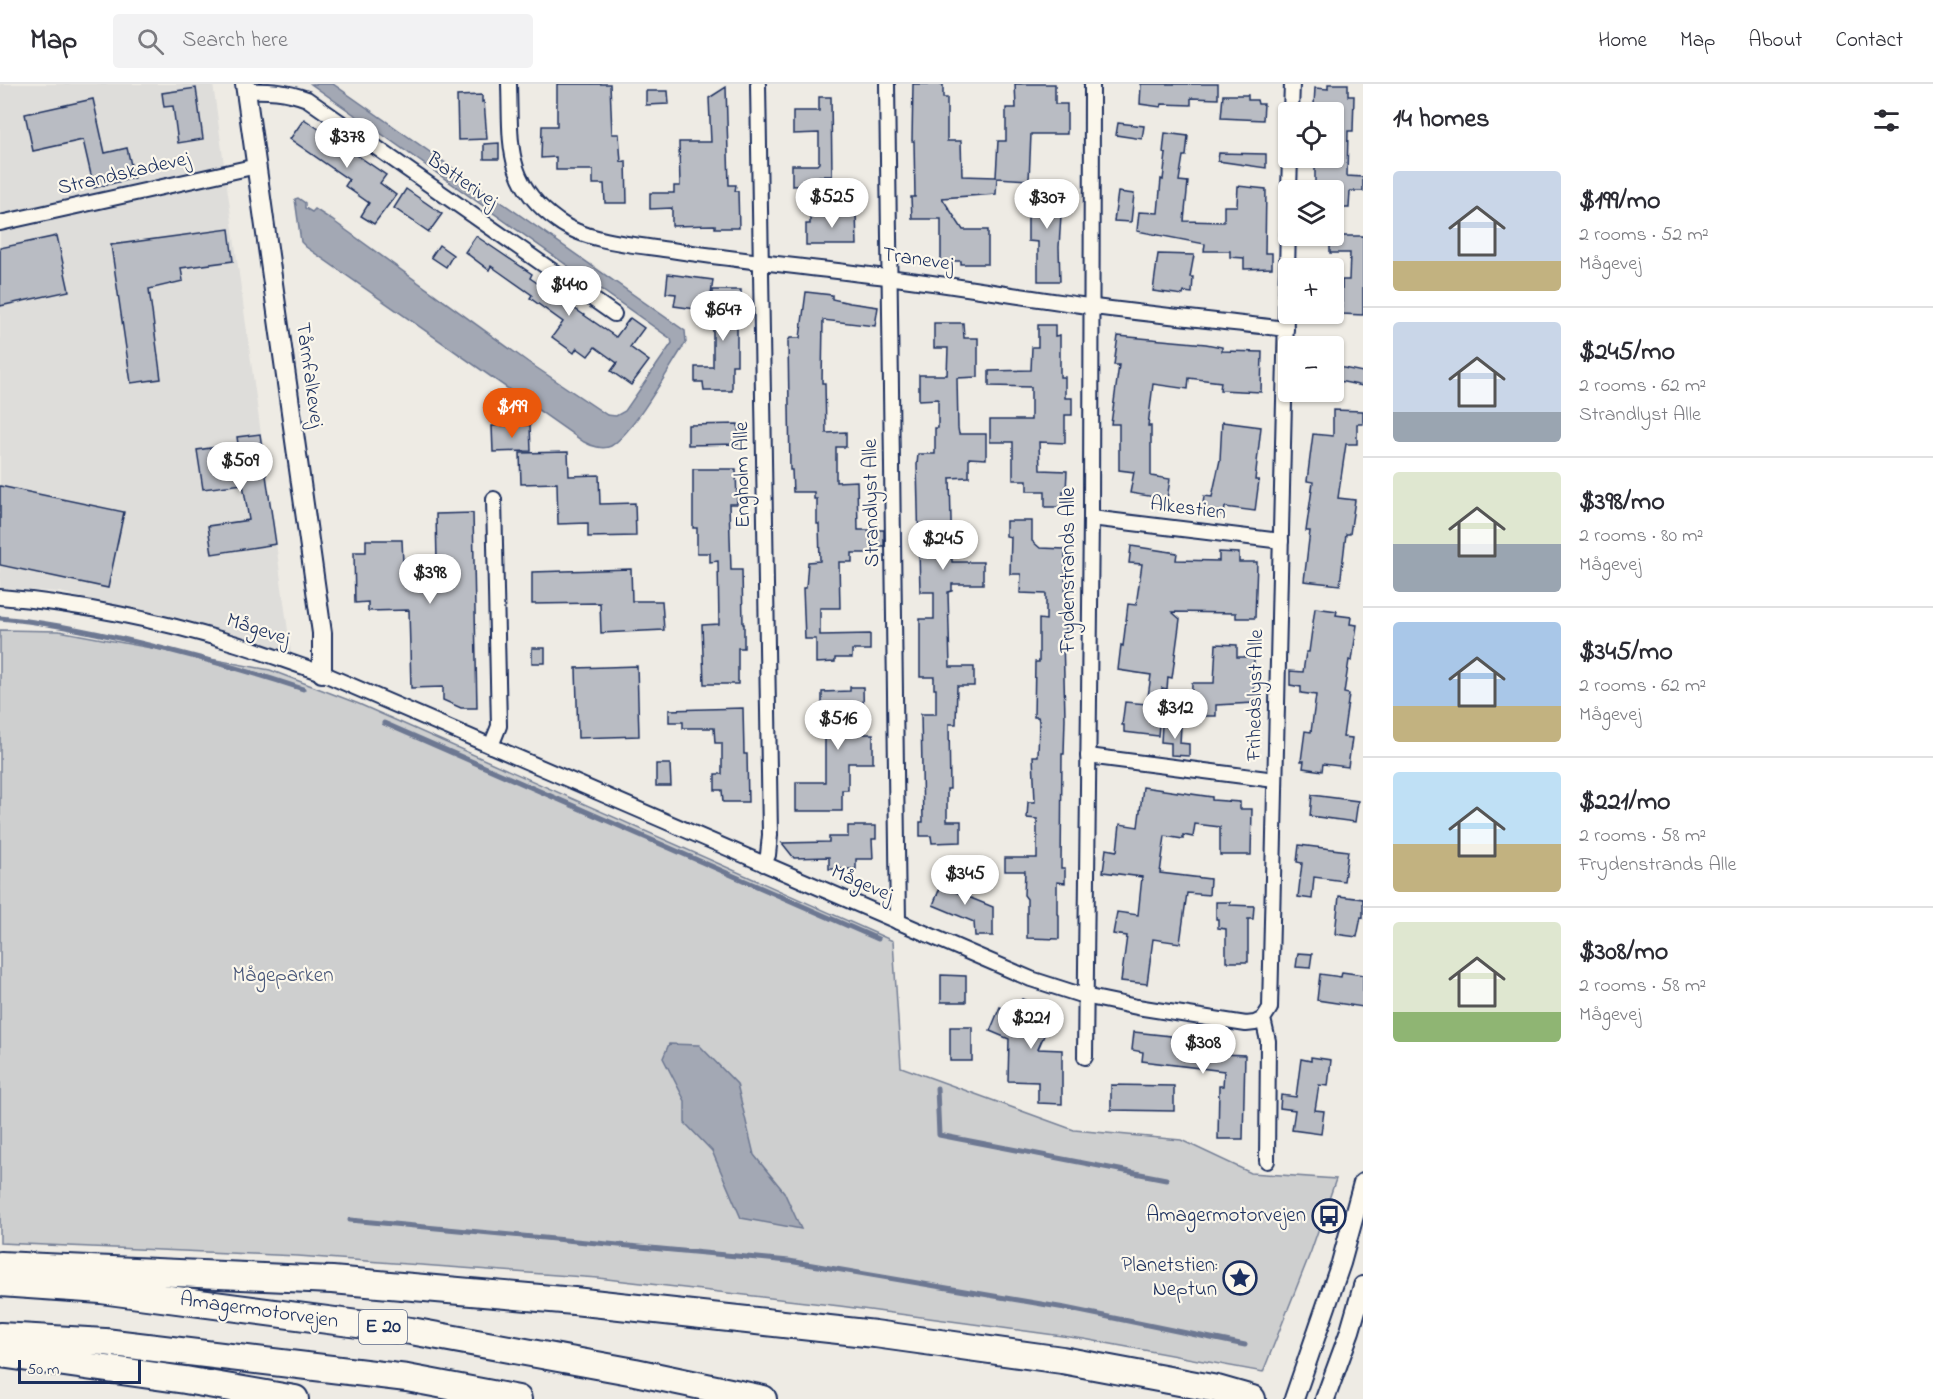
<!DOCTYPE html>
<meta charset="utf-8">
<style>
body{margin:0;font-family:"Indie Flower",sans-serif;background:#f2f2f3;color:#2b2b33;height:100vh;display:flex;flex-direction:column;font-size:22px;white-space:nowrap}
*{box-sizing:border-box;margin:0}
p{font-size:20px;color:#7c7c81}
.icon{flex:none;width:33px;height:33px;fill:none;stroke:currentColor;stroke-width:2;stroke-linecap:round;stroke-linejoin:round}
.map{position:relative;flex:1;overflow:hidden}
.drawer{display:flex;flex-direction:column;background:#fff;width:570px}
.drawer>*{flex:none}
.fabs{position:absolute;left:1278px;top:18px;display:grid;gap:12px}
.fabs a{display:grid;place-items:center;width:66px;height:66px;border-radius:6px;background:#fff;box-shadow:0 2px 4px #0004;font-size:30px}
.scale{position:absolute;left:18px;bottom:15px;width:123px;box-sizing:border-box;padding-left:6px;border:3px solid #1b2f5e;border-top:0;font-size:16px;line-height:21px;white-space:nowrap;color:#1b2f5e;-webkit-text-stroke:4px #fbf7ec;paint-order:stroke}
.price{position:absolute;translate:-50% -51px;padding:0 14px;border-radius:21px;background:#fff;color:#222;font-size:20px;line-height:39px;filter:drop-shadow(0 2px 3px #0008)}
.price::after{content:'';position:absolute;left:50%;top:36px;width:18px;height:14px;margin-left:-9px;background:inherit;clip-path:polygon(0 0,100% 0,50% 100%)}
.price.current{background:#ea580c;color:#fff}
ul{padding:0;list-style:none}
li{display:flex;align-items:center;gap:18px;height:150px;padding:0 30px}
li+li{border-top:2px solid #e1e1e2}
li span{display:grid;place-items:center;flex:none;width:168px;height:120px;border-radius:6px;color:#555}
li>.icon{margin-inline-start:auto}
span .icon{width:72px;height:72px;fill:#fffc;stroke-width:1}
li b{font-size:26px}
h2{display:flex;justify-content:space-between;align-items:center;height:72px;padding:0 30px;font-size:26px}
header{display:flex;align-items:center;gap:36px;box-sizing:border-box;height:84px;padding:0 30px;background:#fff;border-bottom:2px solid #e1e1e2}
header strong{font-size:28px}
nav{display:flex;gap:33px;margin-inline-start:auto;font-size:21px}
.search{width:420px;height:54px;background:#f2f2f3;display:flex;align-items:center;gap:15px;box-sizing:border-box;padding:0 21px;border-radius:6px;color:#7c7c81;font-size:22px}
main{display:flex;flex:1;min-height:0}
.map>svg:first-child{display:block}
.built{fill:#deddda}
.green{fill:#cecfcf;stroke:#747f96;stroke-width:1.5}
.water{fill:#a3a8b4;stroke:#6d7892;stroke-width:1.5}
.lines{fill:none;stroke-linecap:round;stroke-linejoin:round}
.stream{stroke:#6d7892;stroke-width:5}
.building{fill:#b9bcc3;stroke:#1b2f5e;stroke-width:1.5}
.minor-casing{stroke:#1b2f5e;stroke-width:18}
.tertiary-casing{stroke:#1b2f5e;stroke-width:22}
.motorway-casing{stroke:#1b2f5e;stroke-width:30}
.minor{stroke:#fbf7ec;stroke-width:14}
.tertiary{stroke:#fbf7ec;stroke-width:18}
.motorway{stroke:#fbf7ec;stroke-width:26}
.labels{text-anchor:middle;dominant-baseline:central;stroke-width:4.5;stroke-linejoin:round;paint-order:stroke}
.shield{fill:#fbf7ec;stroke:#5e6b89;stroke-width:1.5}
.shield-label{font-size:20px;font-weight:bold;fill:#1b2f5e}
.street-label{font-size:21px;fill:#1b2f5e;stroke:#fbf7ec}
.park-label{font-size:21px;fill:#48577a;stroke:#fbf7ec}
.poi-label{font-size:21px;fill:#1b2f5e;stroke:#fbf7ec;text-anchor:end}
</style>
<header>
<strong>Map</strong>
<div class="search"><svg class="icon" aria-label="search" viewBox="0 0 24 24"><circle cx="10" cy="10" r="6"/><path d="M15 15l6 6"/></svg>Search here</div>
<nav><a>Home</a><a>Map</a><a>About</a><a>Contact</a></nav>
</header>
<main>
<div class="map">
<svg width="1363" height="1315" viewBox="0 0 1363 1315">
<rect width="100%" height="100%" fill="#eeebe4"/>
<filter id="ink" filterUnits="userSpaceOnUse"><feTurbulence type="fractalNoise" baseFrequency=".0167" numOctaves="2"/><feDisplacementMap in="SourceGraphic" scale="12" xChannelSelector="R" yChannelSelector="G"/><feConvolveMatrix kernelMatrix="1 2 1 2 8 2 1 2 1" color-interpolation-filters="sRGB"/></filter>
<g filter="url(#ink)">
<polygon class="built" points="0,0 213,0 291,569 60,508 0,505"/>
<polygon class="green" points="0,546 59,547 270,586 359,620 893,857 901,983 1074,1046 1181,1056 1251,1089 1336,1095 1311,1167 1263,1288 1084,1255 840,1222 598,1194 298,1172 0,1159"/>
<g class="water">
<path d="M311,0h22l352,247 1,11c-16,25 -52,90 -75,104 -8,4 -20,0 -27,-4l-278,-195 -5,-5 -6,-43 3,-1 7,5v5l7,4 3,-3 17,11 196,142 79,53 9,1 9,-5 47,-68 -1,-4z"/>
<polygon points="669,960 699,961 737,1000 754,1071 784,1108 801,1145 741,1134 712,1067 685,1039 685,1017 663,974"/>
</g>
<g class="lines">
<g class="stream">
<path d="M0,534c48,4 94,14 140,25 55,13 109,28 163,46"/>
<polyline points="384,639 878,855"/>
<polyline points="937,1004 939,1051 1166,1095"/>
<polyline points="350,1136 789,1177 1065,1224 1245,1261"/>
</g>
</g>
<g class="building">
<polygon points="557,0 610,0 612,50 619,50 621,78 626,77 627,119 605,119 604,100 593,100 593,86 556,86 556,73 541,74 542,42 557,42"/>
<polygon points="913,0 943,0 943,14 947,14 947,57 961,57 962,92 996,93 998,57 1006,57 1006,24 1016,24 1015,0 1055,0 1055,20 1067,20 1067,50 1031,50 1029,96 997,94 996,110 942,114 963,146 988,146 988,180 961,180 961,177 941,177 941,135 912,135 911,113 915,113 914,57 912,57"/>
<polygon points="1141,0 1218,0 1218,15 1191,14 1191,21 1162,20 1161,23 1140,20"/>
<polygon points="1328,0 1348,0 1348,12 1354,12 1353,47 1348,47 1347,92 1363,93 1363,107 1350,107 1349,124 1334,124 1334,106 1315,106 1315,74 1334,74 1334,28 1327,28 1327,21 1314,21 1315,4 1328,5"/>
<polygon points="726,3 729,101 736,101 735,107 738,107 739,144 715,144 715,141 672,142 672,124 650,125 650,109 674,109 674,102 680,102 679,58 711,58 709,14"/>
<polygon points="196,4 203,55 178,59 173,22 164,23 162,9"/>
<polygon points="646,7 668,7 669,20 646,21"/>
<polygon points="482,11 482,18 484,17 487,55 458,56 457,12"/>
<polygon points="1223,11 1248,11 1248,16 1257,16 1258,20 1264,20 1263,36 1221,34"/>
<polygon points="819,13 831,13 832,92 819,92 819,101 792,102 792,81 817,81 819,79 819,49 793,50 793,27 819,27"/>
<polygon points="93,15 105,69 127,64 134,94 94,104 83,56 33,67 25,30"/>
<polygon points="304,35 386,91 380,99 396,111 374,140 361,132 369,119 345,102 349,96 290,55"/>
<polygon points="1118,39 1144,42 1142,55 1116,51"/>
<polygon points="1165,49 1188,52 1186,72 1183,72 1179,97 1188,98 1184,137 1224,138 1224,122 1237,122 1238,102 1266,105 1265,169 1272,169 1272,184 1244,185 1244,174 1230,173 1230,167 1204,167 1205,160 1137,147 1139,128 1158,129 1161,95 1163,96 1166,70 1163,69"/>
<polygon points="499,59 499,75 484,75 484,60"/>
<polygon points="1219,69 1266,70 1266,84 1218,77"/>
<polygon points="406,105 442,130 429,148 394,124"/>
<polygon points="1028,108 1068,108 1068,131 1061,131 1059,163 1060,197 1038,197 1038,158 1028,157"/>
<polygon points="1118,108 1134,110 1131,138 1114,137"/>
<polygon points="810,129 856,129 857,161 806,161 806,140 810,140"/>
<polygon points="229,145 233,177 181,184 183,197 149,205 161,295 131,299 111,161"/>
<polygon points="57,152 69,207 0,222 0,164"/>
<polygon points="476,152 532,190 530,194 616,253 630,234 644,244 630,263 649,277 631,301 611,287 617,279 595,263 588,272 577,264 574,269 552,253 563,238 530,214 532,211 491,182 489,186 465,168"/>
<polygon points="1330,152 1363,152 1363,231 1342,230 1342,196 1349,196 1350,169 1330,169"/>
<polygon points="439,161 453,171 446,183 431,173"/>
<polygon points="1158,170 1194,171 1190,193 1193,193 1192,209 1184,208 1183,211 1153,207"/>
<polygon points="668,190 713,196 711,211 703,226 674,222 676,210 666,209"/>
<polygon points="713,206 741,206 741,233 737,233 737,281 732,281 732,307 704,307 703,298 695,298 695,283 713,283"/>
<polygon points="806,208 832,211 832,215 850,219 878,223 875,242 823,236 822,299 825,299 826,349 846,348 846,363 836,363 836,398 857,397 858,446 884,446 884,462 878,462 879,469 852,469 852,478 839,478 840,524 820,524 820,551 870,550 870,566 852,566 852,574 835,574 835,578 816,579 816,555 805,555 803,504 806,504 808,478 820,477 819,440 817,440 817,415 814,415 814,408 793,408 792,386 790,386 788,257 790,254 800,254"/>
<polygon points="934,239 963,239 964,254 978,254 978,293 957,294 958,344 959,350 986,350 986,375 969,374 969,393 950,394 952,478 983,478 983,500 952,500 952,507 948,508 950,583 974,583 974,602 957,602 956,640 949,640 950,705 947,705 947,737 961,737 961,758 932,759 931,752 920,752 920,738 923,738 921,630 936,630 936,605 934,605 934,593 920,593 920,535 934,535 934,508 920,508 917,381 918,370 935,370 935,344 938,344 938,315 919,316 919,291 947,291 948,264 934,264"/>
<polygon points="1038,241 1055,241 1055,252 1060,251 1060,293 1065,293 1065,314 1072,314 1072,331 1065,331 1065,359 1039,358 1040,386 1067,387 1066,407 1063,407 1063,423 1045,423 1045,407 1027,407 1027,396 1013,396 1013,358 990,358 990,336 1031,336 1031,303 989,302 989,287 1031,286 1032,263 1038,263"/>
<polygon points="1118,252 1206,260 1222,263 1222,267 1262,268 1261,308 1220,306 1221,298 1189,294 1188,305 1153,300 1148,342 1151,342 1151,392 1170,395 1167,415 1130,409 1134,388 1119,386 1119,340 1111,340 1119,281 1114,281"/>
<polygon points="1334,282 1363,288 1363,302 1334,296"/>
<polygon points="1333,326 1363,327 1363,340 1357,340 1357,360 1346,360 1338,414 1355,416 1350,450 1346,450 1340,501 1304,497 1310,447 1306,447 1313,398 1307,397 1313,350 1333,352"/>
<polygon points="1222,338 1261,343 1255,396 1259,396 1255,427 1225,423 1224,431 1202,428 1204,412 1212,413 1220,376"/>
<polygon points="738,340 739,360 688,361 688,341"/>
<polygon points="530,341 531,367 493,368 492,342"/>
<polygon points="260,350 276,460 212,470 208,442 249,436 243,400 203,405 197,366 238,360 237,353"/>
<polygon points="568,368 569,392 599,391 600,420 635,419 636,452 588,453 588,439 558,440 557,399 521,400 520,369"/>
<polygon points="693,385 736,385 737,420 729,420 731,486 742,486 743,540 744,540 744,564 738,564 738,600 704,600 702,541 719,540 718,477 710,478 710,469 697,469 697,444 693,444"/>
<polygon points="0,402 124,428 108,504 0,481"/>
<polygon points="473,429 477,624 461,624 443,616 443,603 411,604 409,526 368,527 368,518 355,519 354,468 366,468 366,456 402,456 403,479 437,478 436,430"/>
<polygon points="1006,437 1032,437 1032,457 1040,464 1065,465 1066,553 1063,553 1065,634 1064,670 1062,670 1061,784 1065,784 1065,799 1057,798 1057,830 1059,831 1059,855 1027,854 1027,815 1024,811 1025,787 1005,787 1005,774 1037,774 1037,735 1027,734 1028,718 1035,718 1033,672 1038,672 1039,637 1038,633 1034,633 1035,578 1039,578 1039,535 1046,536 1046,510 1020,509 1021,490 1010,490 1011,453 1006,452"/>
<polygon points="1131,462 1177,469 1176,476 1219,477 1219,468 1239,469 1239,478 1257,478 1255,534 1236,534 1236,529 1172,528 1180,535 1172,594 1168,593 1167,605 1162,604 1158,652 1124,648 1124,641 1122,641 1125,618 1147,620 1151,591 1118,586 1121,561 1123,562 1128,520 1136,521 1142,480 1129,479"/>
<polygon points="631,485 632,517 662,517 664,546 601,549 600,519 532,520 532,488"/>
<polygon points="1315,524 1337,527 1336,531 1351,533 1350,540 1357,541 1352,577 1349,576 1344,609 1349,610 1343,653 1352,654 1348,683 1323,680 1322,687 1303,684 1304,677 1301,677 1305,647 1311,648 1316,611 1301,609 1301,603 1290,601 1290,587 1303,588 1306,568 1309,568"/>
<polygon points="1216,560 1237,561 1237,573 1254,573 1254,619 1216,621 1216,632 1191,632 1192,599 1214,599"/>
<rect x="532" y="564" width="13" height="15"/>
<polygon points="637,582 639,652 578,654 576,584"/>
<polygon points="850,603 863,603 864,650 873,650 873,679 848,679 848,706 842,706 842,727 796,727 796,698 825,698 825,628 822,628 822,608 850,607"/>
<polygon points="743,624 744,670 747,670 748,718 723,718 722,706 715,706 715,690 722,690 722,659 715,659 714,644 683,644 683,638 669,638 669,626"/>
<polygon points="1162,641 1181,642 1180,659 1189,660 1189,672 1171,671 1171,659 1161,658"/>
<polygon points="656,680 670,680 671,702 656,702"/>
<polygon points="1143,703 1212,713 1212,716 1240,718 1240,725 1252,725 1251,771 1220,771 1220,743 1195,740 1193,753 1183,751 1183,755 1165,752 1160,789 1210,795 1209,811 1187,809 1180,859 1153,855 1147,900 1121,897 1127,852 1113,850 1117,828 1138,831 1142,793 1103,788 1106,765 1117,767 1120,740 1138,743"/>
<polygon points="1312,711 1358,717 1355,738 1310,732"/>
<polygon points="848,742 876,742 876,755 872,755 873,775 856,775 856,785 829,785 829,773 794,774 782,759 829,758 829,753 848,753"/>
<polygon points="1299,761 1348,767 1344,797 1314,793 1312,815 1298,813 1302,779 1297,778"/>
<polygon points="946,789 961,795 956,808 993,823 993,852 975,852 974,838 933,821"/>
<polygon points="1339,812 1363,815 1363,834 1361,833 1357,853 1335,850"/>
<polygon points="1216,818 1230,818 1230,821 1254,822 1253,835 1248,835 1248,878 1226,878 1226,845 1218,844 1218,835 1216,835"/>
<polygon points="1298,869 1312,870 1310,884 1296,883"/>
<polygon points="1342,888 1363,891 1363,923 1317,916 1320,890 1341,893"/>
<polygon points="941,891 966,892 966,918 941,918"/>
<polygon points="1022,915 1054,929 1038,965 1062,966 1062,1020 1038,1019 1038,998 1008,997 1009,955 990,947 1000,923 1016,930"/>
<rect x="950" y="943" width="22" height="34"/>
<polygon points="1134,948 1171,952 1171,955 1198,956 1198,969 1245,971 1243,1055 1218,1055 1219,1002 1223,1002 1224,987 1142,977 1143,968 1132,966"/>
<polygon points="1311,973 1331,976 1328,1002 1319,1001 1315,1026 1324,1027 1321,1050 1292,1046 1295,1026 1280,1024 1281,1011 1296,1013 1301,975 1311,977"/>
<polygon points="1111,1001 1174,1002 1174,1027 1111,1026"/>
</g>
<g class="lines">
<defs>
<g id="minor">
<path d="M509,0c2,59 -5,99 49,137 28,21 79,24 113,29 72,11 144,18 216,27 67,8 134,20 201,29 66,9 132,15 198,23"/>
<polyline points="758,0 770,751 768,771 764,780"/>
<polyline points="887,0 898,838"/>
<path d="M246,7c22,-1 39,0 61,8l307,215"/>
<polyline points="1291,28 1292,0"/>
<polyline points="1289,106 1290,74"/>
<polyline points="0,139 257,82"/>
<polyline points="1091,434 1281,457"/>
<path d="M0,513c75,6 158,23 230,45 31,9 61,21 92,31l709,306 53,17 53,11 109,17 9,-1 8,-4"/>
<polyline points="491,662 499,642 494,415"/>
<polyline points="1088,672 1275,696"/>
<polyline points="1085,973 1091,434 1092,0"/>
<polyline points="1267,1077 1268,957 1263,935 1270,924 1288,144"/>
</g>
<g id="tertiary">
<polyline points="245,0 322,549 322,589"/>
<polyline points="1294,1315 1341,1179 1363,1099"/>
<polyline points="1325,1315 1350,1247 1363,1202"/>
</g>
<g id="motorway">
<polyline points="0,1181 332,1196 574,1217 875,1250 1062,1276 1217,1305 1252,1315"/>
<polyline points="0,1199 101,1206 411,1247 635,1288 763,1315"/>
<polyline points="0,1252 105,1258 407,1294 518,1315"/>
<polyline points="0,1270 185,1296 295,1315"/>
</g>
</defs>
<use href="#minor" class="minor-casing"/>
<use href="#tertiary" class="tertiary-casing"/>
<use href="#motorway" class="motorway-casing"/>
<use href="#minor" class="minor"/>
<use href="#tertiary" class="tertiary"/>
<use href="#motorway" class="motorway"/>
</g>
</g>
<defs>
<symbol id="bus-ring" viewBox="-11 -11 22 22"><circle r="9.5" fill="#fbf7ec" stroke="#1b2f5e" stroke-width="1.5"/><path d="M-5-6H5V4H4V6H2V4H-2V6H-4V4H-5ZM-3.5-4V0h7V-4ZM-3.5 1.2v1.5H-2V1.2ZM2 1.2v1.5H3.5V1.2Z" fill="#1b2f5e"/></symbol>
<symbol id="sight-ring" viewBox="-11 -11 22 22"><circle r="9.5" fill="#fbf7ec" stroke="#1b2f5e" stroke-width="1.5"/><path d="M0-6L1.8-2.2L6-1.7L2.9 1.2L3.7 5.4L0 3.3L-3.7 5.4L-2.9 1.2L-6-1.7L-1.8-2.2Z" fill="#1b2f5e"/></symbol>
</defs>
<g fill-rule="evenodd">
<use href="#bus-ring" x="1310" y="1113" width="38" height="38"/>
<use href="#sight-ring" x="1221" y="1175" width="38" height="38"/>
</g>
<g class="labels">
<rect class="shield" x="359" y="1226" width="48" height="34" rx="4.5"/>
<g class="shield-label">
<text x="383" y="1243">E 20</text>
</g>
<g class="street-label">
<text transform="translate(124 90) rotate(-13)">Strandskadevej</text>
<text transform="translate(462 97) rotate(35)">Batterivej</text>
<text transform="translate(918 176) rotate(8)">Tranevej</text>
<text transform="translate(309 291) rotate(82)">Tårnfalkevej</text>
<text transform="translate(743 391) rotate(-91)">Engholm Alle</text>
<text transform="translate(872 419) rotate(-91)">Strandlyst Alle</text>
<text transform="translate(1188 425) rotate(7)">Alkestien</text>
<text transform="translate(1069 486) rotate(-90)">Frydenstrands Alle</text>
<text transform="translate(258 546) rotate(18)">Mågevej</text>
<text transform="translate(1256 611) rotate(-89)">Frihedslyst Alle</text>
<text transform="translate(862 800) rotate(23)">Mågevej</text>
<text transform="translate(259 1227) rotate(8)">Amagermotorvejen</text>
</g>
<g class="park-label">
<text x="283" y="892">Mågeparken</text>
</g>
<g class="poi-label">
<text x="1306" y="1132">Amagermotorvejen</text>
<text x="1217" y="1182">Planetstien:<tspan x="1217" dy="24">Neptun</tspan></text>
</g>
</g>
</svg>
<div class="fabs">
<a><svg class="icon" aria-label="locate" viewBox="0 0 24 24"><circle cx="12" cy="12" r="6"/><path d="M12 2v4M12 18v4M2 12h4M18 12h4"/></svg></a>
<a><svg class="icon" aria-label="layers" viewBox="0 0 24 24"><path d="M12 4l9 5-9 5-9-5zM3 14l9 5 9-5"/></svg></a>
<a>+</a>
<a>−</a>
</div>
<div class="scale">50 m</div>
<b class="price" style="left:347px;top:85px">$378</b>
<b class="price" style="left:832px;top:145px">$525</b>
<b class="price" style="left:1047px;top:146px">$307</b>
<b class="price" style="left:569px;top:233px">$440</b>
<b class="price" style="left:723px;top:258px">$647</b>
<b class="price current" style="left:512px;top:355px">$199</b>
<b class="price" style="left:240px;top:409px">$509</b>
<b class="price" style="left:943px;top:487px">$245</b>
<b class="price" style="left:430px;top:521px">$398</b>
<b class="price" style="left:1175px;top:656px">$312</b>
<b class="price" style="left:838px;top:667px">$516</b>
<b class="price" style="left:965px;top:822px">$345</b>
<b class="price" style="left:1031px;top:966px">$221</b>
<b class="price" style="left:1203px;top:991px">$308</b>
</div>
<section class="drawer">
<h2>14 homes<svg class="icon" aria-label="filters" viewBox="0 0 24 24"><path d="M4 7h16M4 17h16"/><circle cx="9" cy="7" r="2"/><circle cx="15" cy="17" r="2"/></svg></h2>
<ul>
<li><span style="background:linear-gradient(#c9d6e8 75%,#c2b280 0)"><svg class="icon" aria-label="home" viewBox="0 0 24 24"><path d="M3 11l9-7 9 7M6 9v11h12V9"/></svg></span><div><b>$199/mo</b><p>2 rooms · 52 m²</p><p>Mågevej</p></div></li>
<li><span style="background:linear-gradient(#c9d6e8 75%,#9aa5b1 0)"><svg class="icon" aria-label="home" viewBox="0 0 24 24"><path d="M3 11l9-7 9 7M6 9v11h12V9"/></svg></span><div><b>$245/mo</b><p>2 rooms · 62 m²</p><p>Strandlyst Alle</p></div></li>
<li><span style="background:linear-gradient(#dfe7d0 60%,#9aa5b1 0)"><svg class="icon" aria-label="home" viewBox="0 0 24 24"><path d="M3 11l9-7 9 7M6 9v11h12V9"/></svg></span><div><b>$398/mo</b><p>2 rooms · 80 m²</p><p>Mågevej</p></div></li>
<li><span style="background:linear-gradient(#a9c7e8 70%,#c2b280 0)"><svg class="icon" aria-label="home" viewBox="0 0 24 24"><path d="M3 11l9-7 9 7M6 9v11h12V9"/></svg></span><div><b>$345/mo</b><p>2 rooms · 62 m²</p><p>Mågevej</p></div></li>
<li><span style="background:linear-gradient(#bfe0f5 60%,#c2b280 0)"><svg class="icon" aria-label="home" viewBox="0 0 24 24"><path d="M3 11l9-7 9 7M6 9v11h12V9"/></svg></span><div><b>$221/mo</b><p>2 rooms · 58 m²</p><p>Frydenstrands Alle</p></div></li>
<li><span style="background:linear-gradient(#dfe7d0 75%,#8fb573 0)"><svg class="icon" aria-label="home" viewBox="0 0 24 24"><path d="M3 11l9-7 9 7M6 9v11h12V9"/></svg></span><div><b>$308/mo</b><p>2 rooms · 58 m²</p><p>Mågevej</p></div></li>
</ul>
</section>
</main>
